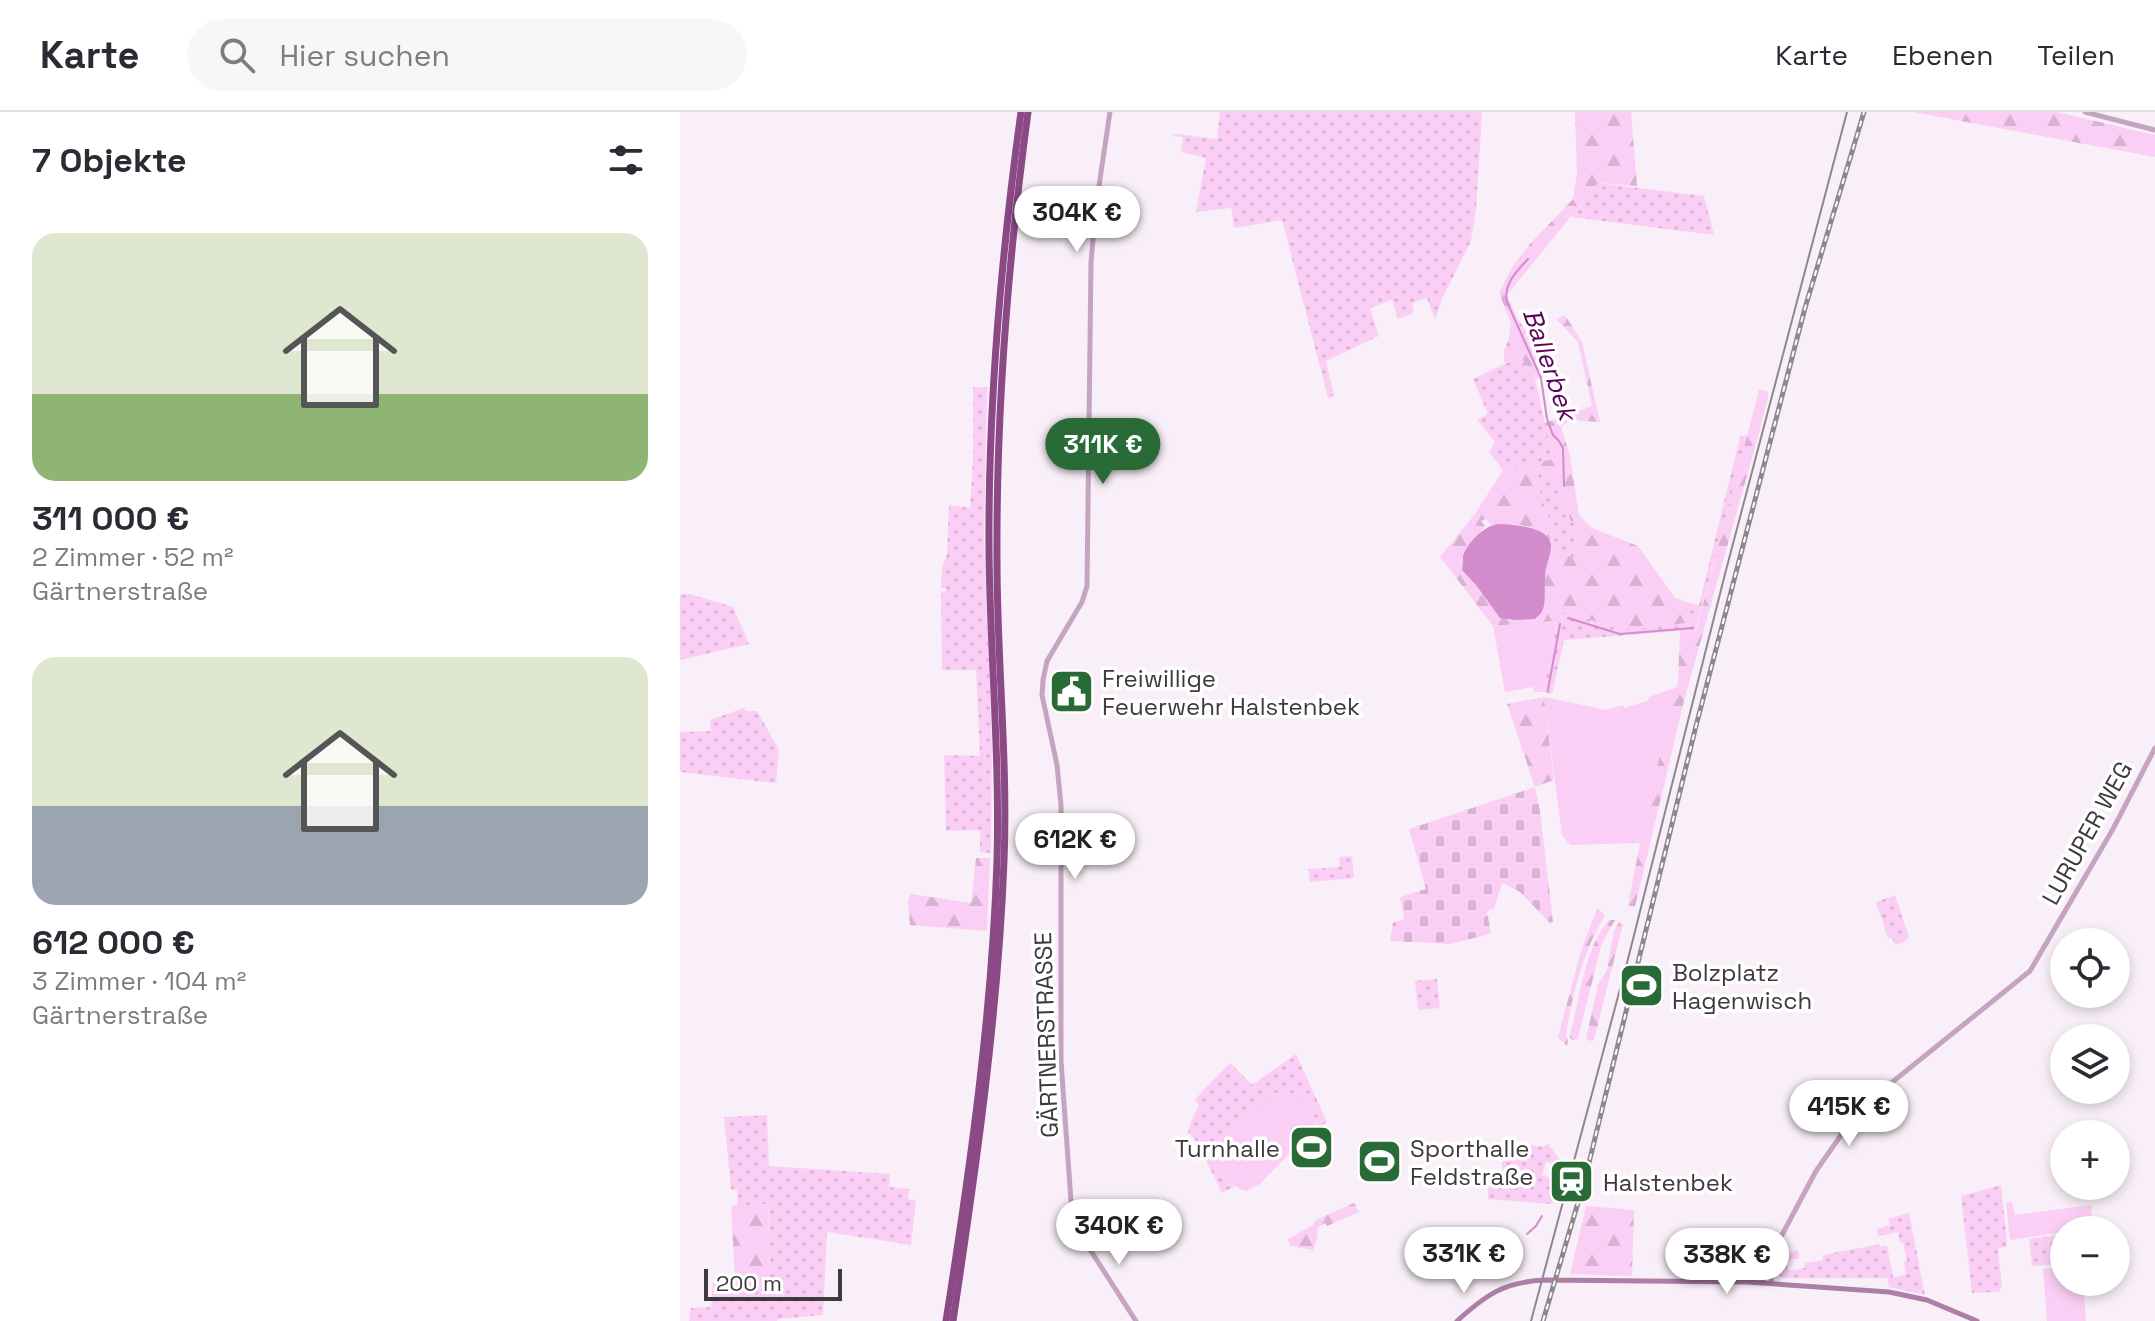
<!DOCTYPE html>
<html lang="de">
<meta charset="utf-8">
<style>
body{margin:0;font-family:"Space Grotesk",sans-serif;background:#f7f7f7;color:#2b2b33;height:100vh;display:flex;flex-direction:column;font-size:30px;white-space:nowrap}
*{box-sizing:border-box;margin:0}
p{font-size:26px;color:#7c7c81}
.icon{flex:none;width:44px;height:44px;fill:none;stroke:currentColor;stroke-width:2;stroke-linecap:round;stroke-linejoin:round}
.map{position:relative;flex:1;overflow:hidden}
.sheet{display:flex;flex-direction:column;background:#fff;width:680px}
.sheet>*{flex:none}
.controls{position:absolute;left:1370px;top:816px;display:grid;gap:16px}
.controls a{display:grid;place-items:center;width:80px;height:80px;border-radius:50%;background:#fff;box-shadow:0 4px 12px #0003;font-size:40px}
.scale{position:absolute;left:24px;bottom:20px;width:138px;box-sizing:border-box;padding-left:8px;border:4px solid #3d393c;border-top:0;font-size:22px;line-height:28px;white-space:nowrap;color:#3d393c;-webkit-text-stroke:6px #fff;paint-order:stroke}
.price{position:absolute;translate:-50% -68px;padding:0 18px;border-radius:28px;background:#fff;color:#222;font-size:26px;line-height:52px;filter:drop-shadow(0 2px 4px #0008)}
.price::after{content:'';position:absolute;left:50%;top:48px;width:24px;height:18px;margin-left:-12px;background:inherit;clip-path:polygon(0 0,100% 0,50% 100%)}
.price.current{background:#286b36;color:#fff}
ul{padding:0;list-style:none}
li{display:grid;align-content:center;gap:16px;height:424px;padding:0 32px}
li span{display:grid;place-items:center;height:248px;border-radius:24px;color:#555}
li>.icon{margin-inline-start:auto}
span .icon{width:144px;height:144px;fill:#fffc;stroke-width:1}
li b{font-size:34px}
h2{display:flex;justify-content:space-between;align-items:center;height:96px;padding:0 32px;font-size:34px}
header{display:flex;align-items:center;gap:48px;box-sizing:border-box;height:112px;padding:0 40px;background:#fff;border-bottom:2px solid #e1e1e2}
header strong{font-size:38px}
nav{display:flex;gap:44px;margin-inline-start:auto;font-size:28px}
.search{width:560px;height:72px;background:#f7f7f7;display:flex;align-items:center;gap:20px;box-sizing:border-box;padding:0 28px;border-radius:44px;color:#7c7c81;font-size:30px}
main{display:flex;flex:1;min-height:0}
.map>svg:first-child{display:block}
.grass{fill:url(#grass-dots)}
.forest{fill:url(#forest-firs);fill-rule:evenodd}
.cemetery{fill:url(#cemetery-stones)}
.garden{fill:#fbcff5}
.water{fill:#d28bcb}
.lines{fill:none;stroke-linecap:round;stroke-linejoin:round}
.stream{stroke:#d28bcb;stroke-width:2}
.tertiary{stroke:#c5a4c1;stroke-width:5}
.secondary{stroke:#ad7ea8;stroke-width:5}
.motorway{stroke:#8b4985;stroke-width:7}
.tram{stroke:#8e888d;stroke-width:2}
.rail-casing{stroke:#8e888d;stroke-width:5}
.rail{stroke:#fff;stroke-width:2;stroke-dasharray:6;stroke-linecap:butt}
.labels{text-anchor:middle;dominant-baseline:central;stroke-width:7;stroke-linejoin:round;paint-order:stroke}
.poi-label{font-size:24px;fill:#3d393c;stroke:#fff;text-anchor:start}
.street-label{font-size:24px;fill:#3d393c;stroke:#fff}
.water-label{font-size:26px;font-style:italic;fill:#5c0158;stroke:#fff}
</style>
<header>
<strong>Karte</strong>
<div class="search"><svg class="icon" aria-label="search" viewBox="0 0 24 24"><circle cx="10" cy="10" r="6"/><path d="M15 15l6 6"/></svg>Hier suchen</div>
<nav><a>Karte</a><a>Ebenen</a><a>Teilen</a></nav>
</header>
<main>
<section class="sheet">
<h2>7 Objekte<svg class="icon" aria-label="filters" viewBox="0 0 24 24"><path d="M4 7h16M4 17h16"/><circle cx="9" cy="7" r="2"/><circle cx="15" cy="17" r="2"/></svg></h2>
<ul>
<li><span style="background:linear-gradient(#dfe7d0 65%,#8fb573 0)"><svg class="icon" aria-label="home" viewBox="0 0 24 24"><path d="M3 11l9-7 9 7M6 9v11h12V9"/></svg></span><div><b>311 000 €</b><p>2 Zimmer · 52 m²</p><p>Gärtnerstraße</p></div></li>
<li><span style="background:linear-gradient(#dfe7d0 60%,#9aa5b1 0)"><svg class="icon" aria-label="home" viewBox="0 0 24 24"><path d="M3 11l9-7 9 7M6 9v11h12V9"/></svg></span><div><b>612 000 €</b><p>3 Zimmer · 104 m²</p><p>Gärtnerstraße</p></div></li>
</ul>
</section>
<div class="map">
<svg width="1475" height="1209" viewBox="0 0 1475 1209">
<defs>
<pattern id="grass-dots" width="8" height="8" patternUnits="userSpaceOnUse" patternTransform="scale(2)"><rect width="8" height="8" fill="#fbcff5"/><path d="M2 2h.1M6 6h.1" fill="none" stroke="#d8b2d3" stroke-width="1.8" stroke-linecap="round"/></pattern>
<pattern id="forest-firs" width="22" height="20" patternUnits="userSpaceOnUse" patternTransform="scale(2)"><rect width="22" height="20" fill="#fbcff5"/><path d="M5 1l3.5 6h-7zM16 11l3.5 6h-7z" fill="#d8b2d3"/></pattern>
<pattern id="cemetery-stones" width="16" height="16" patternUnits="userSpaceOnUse" patternTransform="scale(2)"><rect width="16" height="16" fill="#fbcff5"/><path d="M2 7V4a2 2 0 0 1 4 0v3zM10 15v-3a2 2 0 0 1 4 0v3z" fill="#d8b2d3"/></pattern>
</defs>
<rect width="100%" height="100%" fill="#f9eff8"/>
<g class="grass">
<polygon points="540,0 802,0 796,98 791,129 762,187 755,208 747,186 732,191 734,201 718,207 712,188 690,196 699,224 646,249 654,283 648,286 602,108 554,116 551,96 516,100 526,46 501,40 503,25 492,24 497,22 537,27"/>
<polygon points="918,71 1024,84 1034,123 891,105"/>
<polygon points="841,244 855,267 873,347 823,358 809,340 815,330 797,308 808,302 793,267"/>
<polygon points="293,275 307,275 304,426 312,634 311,741 300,740 300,718 266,719 264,643 300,644 296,558 262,558 261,480 266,479 266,476 261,476 262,455 267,442 269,393 290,396 293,349"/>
<polygon points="1068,323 1015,520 1000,519 884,528 872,582 863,580 877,509 884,500 940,517 1012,510 1007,490 1019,493 1060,325"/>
<path d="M861,355c14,7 22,39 30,54h5l4,8 -6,15 2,8 -3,6 -22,-10v-8l4,-6c-7,-18 -18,-44 -18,-63z"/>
<polygon points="10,482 53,495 69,532 0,548 0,483"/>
<polygon points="64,596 66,599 77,599 99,638 96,671 0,660 0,620 31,619 30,608"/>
<polygon points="672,744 674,766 630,770 628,757 660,755 659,745"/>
<polygon points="1215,783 1229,825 1222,831 1215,833 1212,826 1208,826 1196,790"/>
<polygon points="757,867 760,896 738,898 735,869"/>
<polygon points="616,942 647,1010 637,1016 629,994 594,981 539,1034 534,1040 542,1064 554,1075 542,1081 517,1030 508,1020 510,1012 519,993 515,987 550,951 572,973"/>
<polygon points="87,1003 89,1054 210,1062 209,1075 229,1077 228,1087 236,1088 231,1133 147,1120 143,1203 98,1207 97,1209 9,1209 11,1196 31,1195 33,1169 90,1165 88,1092 58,1094 57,1078 51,1077 44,1005"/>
<polygon points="845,1032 862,1035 868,1032 880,1048 881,1054 866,1050 862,1063 878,1068 872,1092 808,1087 808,1068 822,1068 822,1049 830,1048 833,1033"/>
<polygon points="1321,1073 1327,1130 1326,1135 1318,1136 1322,1174 1319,1180 1292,1181 1281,1084"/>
<path d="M1229,1101l16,82 -36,-8 -2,-9h-105c-7,-6 -7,-14 -4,-22l20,-6 1,8 -13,3 2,10 17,-3v-5l18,-3v-5l57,-11v3l7,-2 6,32 13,-2 -2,-13 3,-1 -4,-18h-3l-2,-11 -20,4 -1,-7 13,-4 -2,-6z"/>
<polygon points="1384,1122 1384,1152 1352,1154 1349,1127"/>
</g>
<g class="forest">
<polygon points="895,0 951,0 957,74 918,71 827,183 838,208 851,225 863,265 855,267 841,245 824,251 824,238 828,230 831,211 819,181 832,155 849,133 893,87 897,61"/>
<polygon points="1233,0 1377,0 1475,23 1475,45"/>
<path d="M885,203l17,27 18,80 -30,-2 -9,7 9,29 9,59 13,13 46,18 37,52 12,4 5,20 -41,6 -31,1 -56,-17 -7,9 -64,5 -53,-69 35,-43 28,-44 50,-11 -8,-36 47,-17 -14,-64 -22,-23zM861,355c14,7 22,39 30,54h5l4,8 -6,15 2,8 -3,6 -22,-10 -6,18 -2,43 -43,9 -24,-33 -13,-15v-13l22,-31 -4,-5 5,-2 5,6c19,-3 47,0 60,15l4,-6c-7,-18 -18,-44 -18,-64z"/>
<polygon points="1078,277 1089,280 1080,317 1004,589 955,795 948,794 960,731 958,731 998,569 1000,519 1016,519 1078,282"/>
<polygon points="864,585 874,668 855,675 827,592"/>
<polygon points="296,746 310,746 307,819 230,813 228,788 231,782 291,791"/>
<path d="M917,796l8,7c-22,37 -33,79 -39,121l2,4 -1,6 -9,-9 23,-86z"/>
<path d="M929,808h6l-13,23 -23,91 -1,5 -5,1 -3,-2 1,-8c10,-35 13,-81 38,-110z"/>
<polygon points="939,810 943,812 914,928 910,929 906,927 918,873 927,858 934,819"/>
<polygon points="674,1091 679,1100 647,1114 645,1111 638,1115 637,1126 633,1138 610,1134 608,1127 633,1113 636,1108"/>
<polygon points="88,1092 90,1165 55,1167 51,1094"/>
<polygon points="906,1094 954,1098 952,1164 890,1162"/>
</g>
<polygon class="cemetery" points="855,675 860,699 873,810 870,811 840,780 822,771 814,797 807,799 811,822 770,832 710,829 713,811 724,807 720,785 746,777 729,717"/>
<g class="garden">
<polygon points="877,509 863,580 854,580 853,575 825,580 813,514"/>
<polygon points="997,575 958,731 890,733 882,723 864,585 926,598 943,593 944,596 967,589 969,585"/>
<path d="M602,979c20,1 32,17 33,36l-55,57 -14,7c-19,-6 -41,-25 -27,-45l55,-53z"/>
<polygon points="1332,1090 1335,1103 1411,1093 1412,1117 1384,1118 1384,1120 1330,1128 1326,1091"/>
<polygon points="1384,1155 1384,1170 1403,1170 1406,1209 1367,1209 1363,1157"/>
</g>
<path class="water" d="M817,412c14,0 55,3 54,22 0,10 -6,20 -6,31 -1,9 1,23 -2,32 -1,4 -5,7 -8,10l-19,1 -16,-2 -24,-33 -14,-15c1,-3 1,-12 1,-14 5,-14 20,-29 34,-32z"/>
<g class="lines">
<g class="stream">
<path d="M848,147c-11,12 -25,25 -21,43l34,76 6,41 6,16 6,6 4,7 1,38"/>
<polyline points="888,506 940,522 1013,516"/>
<polyline points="868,578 880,512"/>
<polyline points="847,1122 856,1114 862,1104"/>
</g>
<g class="tertiary">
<polyline points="430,0 416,94 411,150 407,474 402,490 367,549 363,568 362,583 377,653 381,693 381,949 392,1103 400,1122 456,1209"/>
<polyline points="1405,0 1475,18"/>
<polyline points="1082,1171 1087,1151 1136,1059 1166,1016 1195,984 1350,859 1433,717 1475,636"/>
<polyline points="1091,1171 1092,1143"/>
</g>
<path class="secondary" d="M777,1209c30,-27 47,-39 88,-41l202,2 142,10 38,8 50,21"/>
<g class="motorway">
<path d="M266,1209c24,-152 46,-306 51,-460 3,-104 -7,-208 -8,-311 -1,-147 12,-293 32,-438"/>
<path d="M273,1209c23,-153 45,-306 51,-460 4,-100 -7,-200 -7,-299 -1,-151 11,-301 31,-450"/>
</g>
<polyline class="tram" points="851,1209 947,851 1045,462 1167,0"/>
<defs>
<polyline id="rail" points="863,1209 905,1067 1016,614 1125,196 1184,0"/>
</defs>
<use href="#rail" class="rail-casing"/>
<use href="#rail" class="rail"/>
</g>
<defs>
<symbol id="civic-square" viewBox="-11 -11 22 22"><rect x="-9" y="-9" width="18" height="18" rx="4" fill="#286b36" stroke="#fff"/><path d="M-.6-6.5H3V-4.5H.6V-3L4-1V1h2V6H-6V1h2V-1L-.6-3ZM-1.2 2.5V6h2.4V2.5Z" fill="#fff"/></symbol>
<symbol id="stadium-square" viewBox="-11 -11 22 22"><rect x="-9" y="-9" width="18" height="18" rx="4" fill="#286b36" stroke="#fff"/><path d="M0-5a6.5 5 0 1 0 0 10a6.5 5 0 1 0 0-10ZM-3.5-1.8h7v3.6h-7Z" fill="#fff"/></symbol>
<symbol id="station-square" viewBox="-11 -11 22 22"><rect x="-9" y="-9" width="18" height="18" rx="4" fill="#286b36" stroke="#fff"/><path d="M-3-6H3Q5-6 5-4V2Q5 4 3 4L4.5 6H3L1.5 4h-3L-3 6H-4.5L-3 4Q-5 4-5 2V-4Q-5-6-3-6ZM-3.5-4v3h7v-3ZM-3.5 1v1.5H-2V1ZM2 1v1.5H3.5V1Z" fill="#fff"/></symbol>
</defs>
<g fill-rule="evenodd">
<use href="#civic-square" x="366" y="554" width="51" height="51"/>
<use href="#stadium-square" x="936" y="848" width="51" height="51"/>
<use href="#stadium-square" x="606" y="1010" width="51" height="51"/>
<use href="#stadium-square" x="674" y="1024" width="51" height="51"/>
<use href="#station-square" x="866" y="1044" width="51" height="51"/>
</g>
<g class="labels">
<g class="poi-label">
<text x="422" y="566">Freiwillige<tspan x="422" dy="28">Feuerwehr Halstenbek</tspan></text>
<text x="992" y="860">Bolzplatz<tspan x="992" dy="28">Hagenwisch</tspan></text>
<text x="600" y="1036" text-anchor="end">Turnhalle</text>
<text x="730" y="1036">Sporthalle<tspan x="730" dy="28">Feldstraße</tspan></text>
<text x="923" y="1070">Halstenbek</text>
</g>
<g class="street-label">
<text transform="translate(1407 721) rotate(-61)">LURUPER WEG</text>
<text transform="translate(366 923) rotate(-92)">GÄRTNERSTRASSE</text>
</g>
<g class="water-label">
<text transform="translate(870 252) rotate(71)">Ballerbek</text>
</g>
</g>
</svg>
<div class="controls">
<a><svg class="icon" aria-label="locate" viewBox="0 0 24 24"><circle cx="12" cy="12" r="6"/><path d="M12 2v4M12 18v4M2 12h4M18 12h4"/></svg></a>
<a><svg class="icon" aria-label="layers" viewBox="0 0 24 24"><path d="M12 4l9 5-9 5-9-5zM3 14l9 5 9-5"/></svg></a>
<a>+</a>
<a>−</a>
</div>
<div class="scale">200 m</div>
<b class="price" style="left:397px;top:142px">304K €</b>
<b class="price current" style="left:423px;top:374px">311K €</b>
<b class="price" style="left:395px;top:769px">612K €</b>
<b class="price" style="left:1169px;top:1036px">415K €</b>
<b class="price" style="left:439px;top:1155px">340K €</b>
<b class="price" style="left:784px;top:1183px">331K €</b>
<b class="price" style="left:1047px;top:1184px">338K €</b>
</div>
</main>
